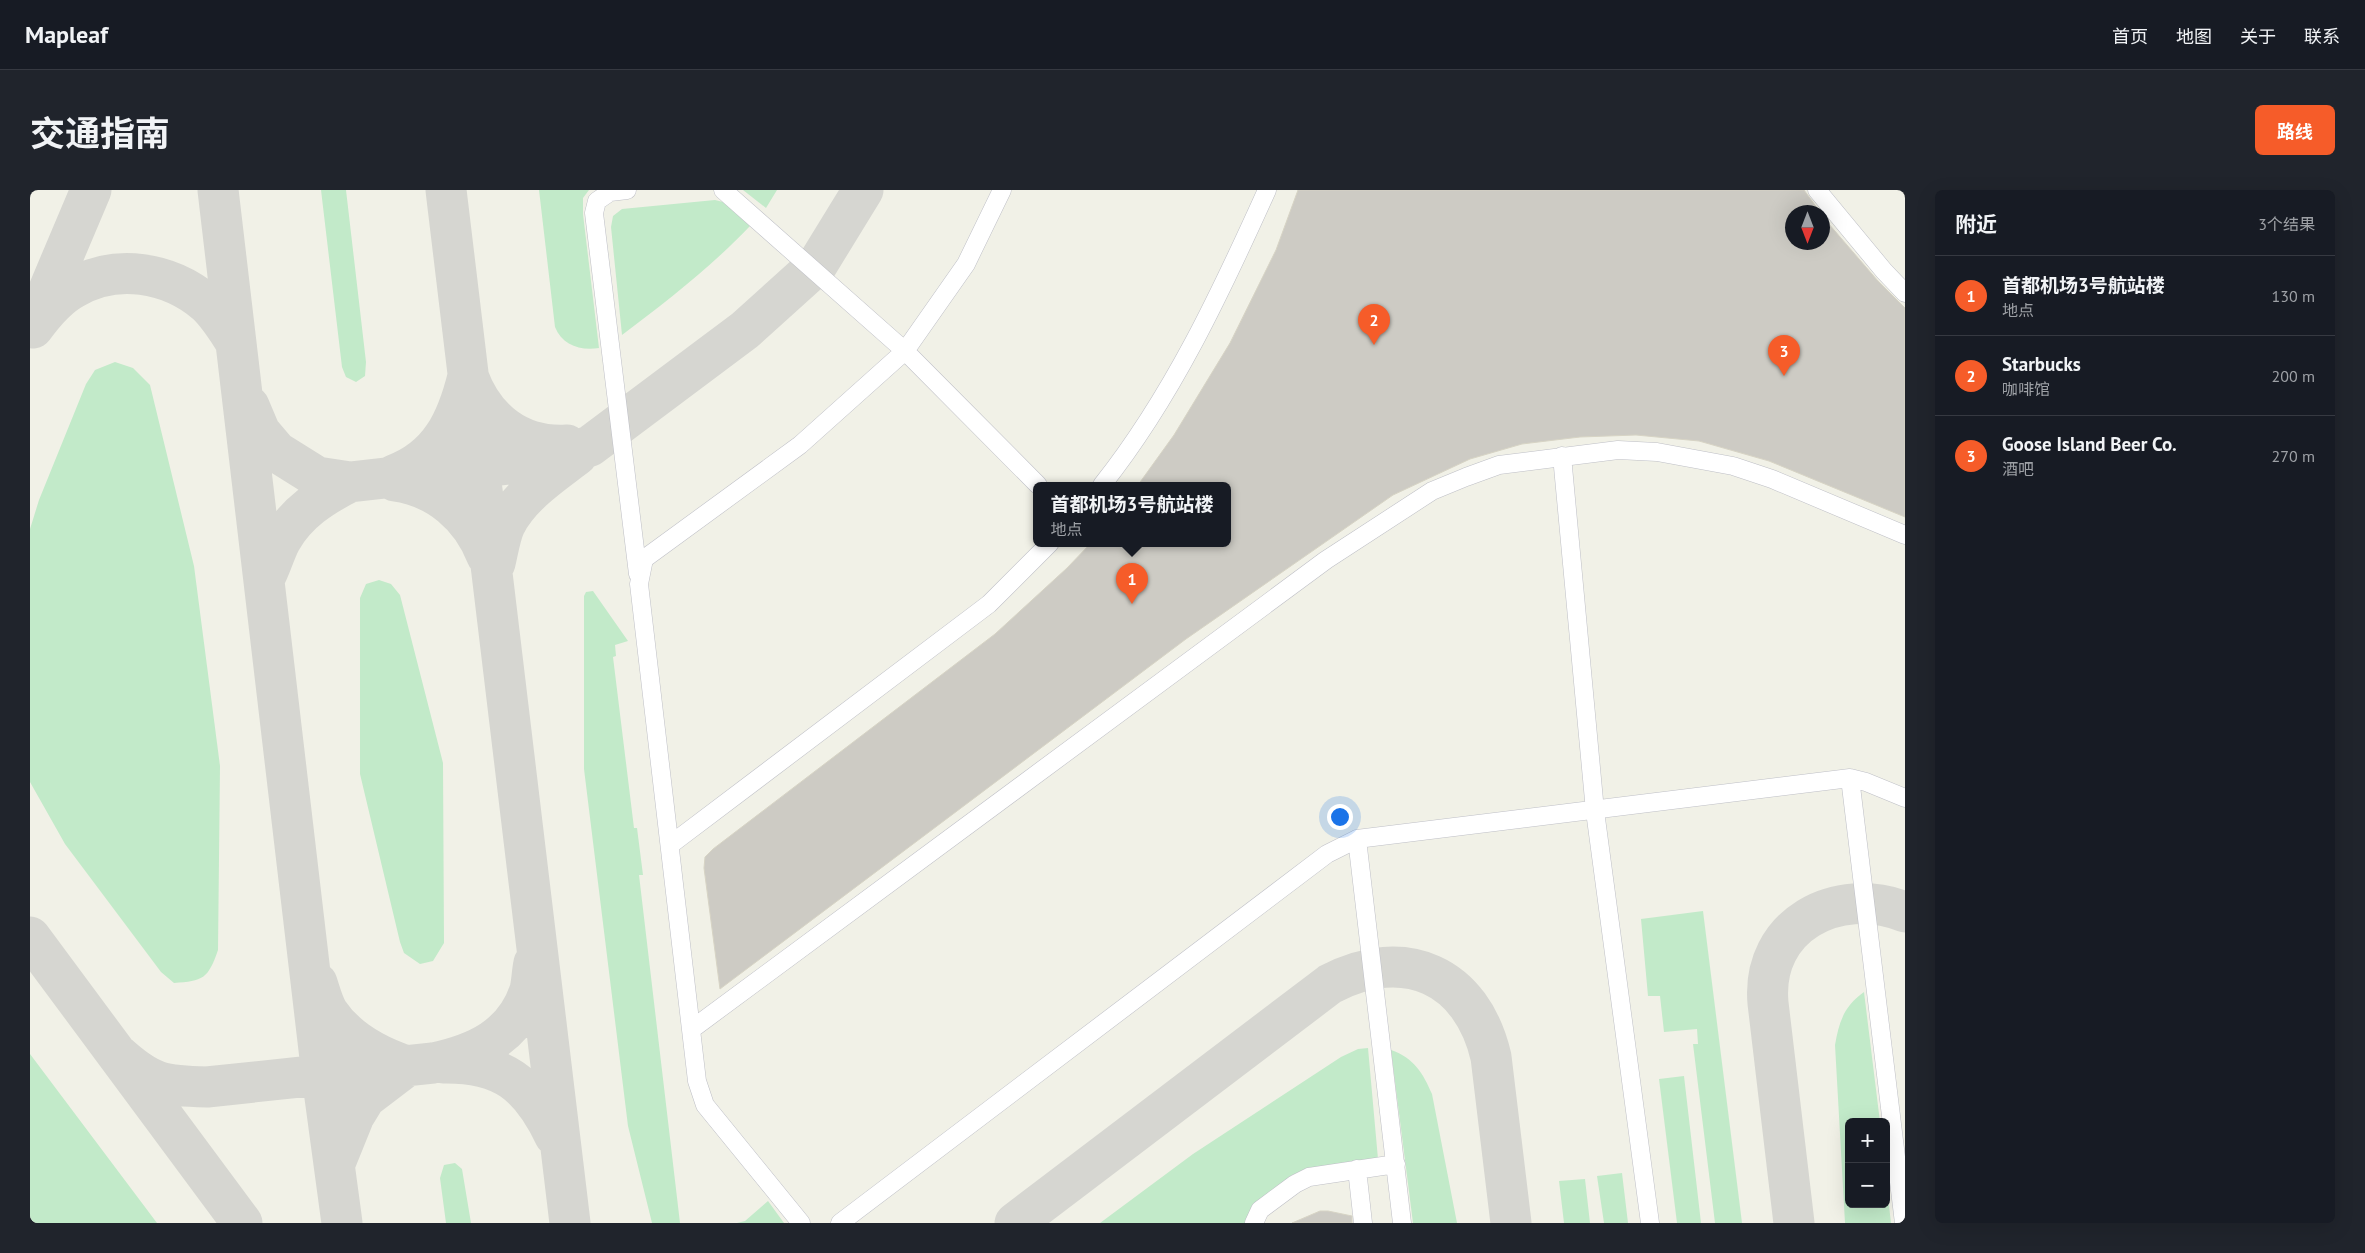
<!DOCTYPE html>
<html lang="zh">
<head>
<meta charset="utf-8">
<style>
  body { margin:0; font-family:"PT Sans","Noto Sans SC",sans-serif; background:#20242c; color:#f1f3f6 }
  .controls { position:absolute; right:15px; bottom:15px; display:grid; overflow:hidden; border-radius:8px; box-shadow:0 5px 20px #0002 }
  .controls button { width:45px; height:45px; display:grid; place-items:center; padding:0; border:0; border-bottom:1px solid #363941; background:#171b24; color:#f1f3f6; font:25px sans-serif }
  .compass { position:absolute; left:1755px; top:15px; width:45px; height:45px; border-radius:50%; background:#171b24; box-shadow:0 5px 20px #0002; rotate:180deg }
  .you { position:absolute; left:1309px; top:626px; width:18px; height:18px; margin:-12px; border:4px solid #fff; border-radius:50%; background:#1a73e8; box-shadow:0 0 0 8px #1a73e833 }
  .badge { display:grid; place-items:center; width:32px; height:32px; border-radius:50%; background:#f65c29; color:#fff; font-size:16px; font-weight:700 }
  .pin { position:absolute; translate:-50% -41px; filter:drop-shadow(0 1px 2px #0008) }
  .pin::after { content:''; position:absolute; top:26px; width:18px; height:15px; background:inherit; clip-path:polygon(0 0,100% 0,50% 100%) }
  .popup { position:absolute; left:1003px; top:292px; width:198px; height:65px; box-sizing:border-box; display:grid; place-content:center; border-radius:8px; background:#171b24; filter:drop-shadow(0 1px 4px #0005); font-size:16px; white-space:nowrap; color:#9ea1a6 }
  .popup b { font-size:19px; color:#f1f3f6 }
  .popup::after { content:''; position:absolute; left:50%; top:100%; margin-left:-10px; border:10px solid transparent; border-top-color:#171b24 }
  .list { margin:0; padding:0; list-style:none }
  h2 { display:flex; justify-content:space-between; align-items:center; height:65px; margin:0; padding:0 20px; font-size:21px }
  h2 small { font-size:16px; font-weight:400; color:#9ea1a6 }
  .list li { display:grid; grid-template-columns:32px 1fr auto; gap:15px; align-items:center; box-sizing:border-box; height:80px; padding:0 20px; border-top:1px solid #363941 }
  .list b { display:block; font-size:19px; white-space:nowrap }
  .list p { margin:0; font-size:16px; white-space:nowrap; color:#9ea1a6 }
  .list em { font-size:16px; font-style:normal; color:#9ea1a6 }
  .map { position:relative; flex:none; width:1875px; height:1033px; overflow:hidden; border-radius:8px }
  header { display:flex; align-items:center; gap:30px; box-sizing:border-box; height:70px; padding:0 25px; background:#171b24; border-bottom:1px solid #363941 }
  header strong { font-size:24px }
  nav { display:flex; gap:28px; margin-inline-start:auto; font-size:18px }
  .intro { display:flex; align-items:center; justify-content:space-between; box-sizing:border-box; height:120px; padding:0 30px }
  h1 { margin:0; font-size:35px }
  .button { padding:12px 22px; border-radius:8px; background:#f65c29; color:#fff; font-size:18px; font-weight:700 }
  main { display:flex; gap:30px; padding:0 30px }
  aside { flex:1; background:#171b24; border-radius:8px; box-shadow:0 5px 20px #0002 }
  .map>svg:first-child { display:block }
  .green { fill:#c2eac9 }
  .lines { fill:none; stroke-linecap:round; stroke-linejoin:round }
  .taxiway { stroke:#d6d6d1; stroke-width:41 }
  .building { fill:#cdcbc4; stroke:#d7d4c5 }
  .minor-casing { stroke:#bebfc6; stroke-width:19 }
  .minor { stroke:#fff; stroke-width:18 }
</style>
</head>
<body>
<header>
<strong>Mapleaf</strong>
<nav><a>首页</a><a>地图</a><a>关于</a><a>联系</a></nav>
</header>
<div class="intro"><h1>交通指南</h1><a class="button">路线</a></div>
<main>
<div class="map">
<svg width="1875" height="1033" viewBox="0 0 1875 1033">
  <rect width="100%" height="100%" fill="#f1f1e7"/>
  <path class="green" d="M291 0H316L336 172 335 186 326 192 316 187 312 177Z
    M509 0H559L553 8V24L569 158C550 161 532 155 525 137Z
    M713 0H747L736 18Z
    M685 10 693 12 720 36C681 77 637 111 592 145L581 37 583 26 592 19Z
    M85 172 103 178 120 195 164 376 190 576 188 760C178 789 173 791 144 793L131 782 35 654 0 592V339L9 310 56 194 65 180Z
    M349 390 361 394 370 405 413 573 414 753 403 771 390 774 374 763 370 752 330 584V408L336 394Z
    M563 401 598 451 585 455 586 466 583 467 604 638H607L613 685H609L650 1033H622L598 936 554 579V406L556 402Z
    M1673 721 1712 1033H1685L1663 854H1668L1667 839 1634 842 1630 806H1618L1611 729Z
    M1834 802 1850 932H1819V1014H1856V989L1861 1033H1815L1805 855C1809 832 1814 816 1834 802Z
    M1338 858 1348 969 1275 985 1216 1033H1070L1163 964 1311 867 1328 859Z
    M1361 860C1384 868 1393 883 1402 904L1427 1033H1383Z
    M0 864 127 1033H0Z
    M1654 886 1671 1033H1647L1629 889Z
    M425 973 432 979 441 1033H416L410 988 414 975Z
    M1592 983 1598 1033H1574L1567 986Z
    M1555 989 1560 1033H1534L1529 991Z
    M738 1011 754 1033H707L715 1031Z"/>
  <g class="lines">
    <path class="taxiway" d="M188 0 292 885 312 1033
      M416 0 540 1033
      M9 123 61 0
      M3 138C14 123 27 107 44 98 86 73 139 82 176 113 188 124 198 140 206 153
      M219 216 230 242 247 262 287 287 320 292 522 269 560 256 715 140 787 75 833 0
      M364 285C410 268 427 231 438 186 454 230 489 258 537 255
      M365 291C408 297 441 325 457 366
      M465 373C468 361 470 346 475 335 490 305 521 285 547 265
      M234 389C241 377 244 363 251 350 267 322 292 306 320 292
      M0 747 212 1033
      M287 793C290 802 293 814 298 822 316 849 347 866 377 876L335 908 324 926 305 973
      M87 864C120 894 133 896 177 897L403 873C446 864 485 847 500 800 502 792 502 782 504 773
      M413 873C473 872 500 894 525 946
      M985 1033 1300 794C1375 755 1442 785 1461 867L1481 1033
      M1764 1033 1738 813C1731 735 1807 695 1875 722"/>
  </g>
  <path class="building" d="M1268 0H1774L1790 22H1762V52H1792V26L1848 91 1875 118V327L1739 271 1669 251 1606 245 1550 247 1492 254 1440 269 1363 305 1156 449 690 799 674 678 675 667 683 659 965 444 1037 378 1061 353H1197V295H1108L1144 245 1200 153 1246 60Z
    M1290 1021H1298L1322 1026V1033H1262Z"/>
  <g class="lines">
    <g class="minor-casing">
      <path id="minor" d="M597 0 580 2 567 11 564 23 608 384
        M693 0 875 161 1008 295
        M1787 0 1854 81 1875 103
        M1532 266 1565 621 1620 1033
        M1072 295C1142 207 1191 102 1237 0
        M1820 588 1874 1033
        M1327 649 1372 1033
        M640 655 959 414 1020 353
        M662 839 1296 370 1402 301 1436 287 1469 275 1588 260 1627 262 1703 276 1742 289 1875 345
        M1327 979 1333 1033
        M771 1033 675 915 667 891 609 394 614 369 770 255 875 161 936 74 972 0
        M810 1033 1297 664 1327 649 1820 588 1836 592 1875 608
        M1224 1033 1230 1020 1265 994 1279 987 1366 974"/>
    </g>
    <use href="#minor" class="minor"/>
  </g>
</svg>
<div class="controls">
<button>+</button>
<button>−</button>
</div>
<svg class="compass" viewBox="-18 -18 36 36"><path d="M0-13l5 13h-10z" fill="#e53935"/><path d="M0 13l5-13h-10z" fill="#9ea1a6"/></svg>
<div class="you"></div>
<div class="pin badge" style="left:1102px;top:414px">1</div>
<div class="popup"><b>首都机场3号航站楼</b>地点</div>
<div class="pin badge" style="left:1344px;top:155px">2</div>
<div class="pin badge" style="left:1754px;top:186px">3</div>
</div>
<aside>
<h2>附近<small>3个结果</small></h2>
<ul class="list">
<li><span class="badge">1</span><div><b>首都机场3号航站楼</b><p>地点</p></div><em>130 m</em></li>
<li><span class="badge">2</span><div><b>Starbucks</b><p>咖啡馆</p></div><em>200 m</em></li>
<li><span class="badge">3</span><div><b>Goose Island Beer Co.</b><p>酒吧</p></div><em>270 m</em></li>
</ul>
</aside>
</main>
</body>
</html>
